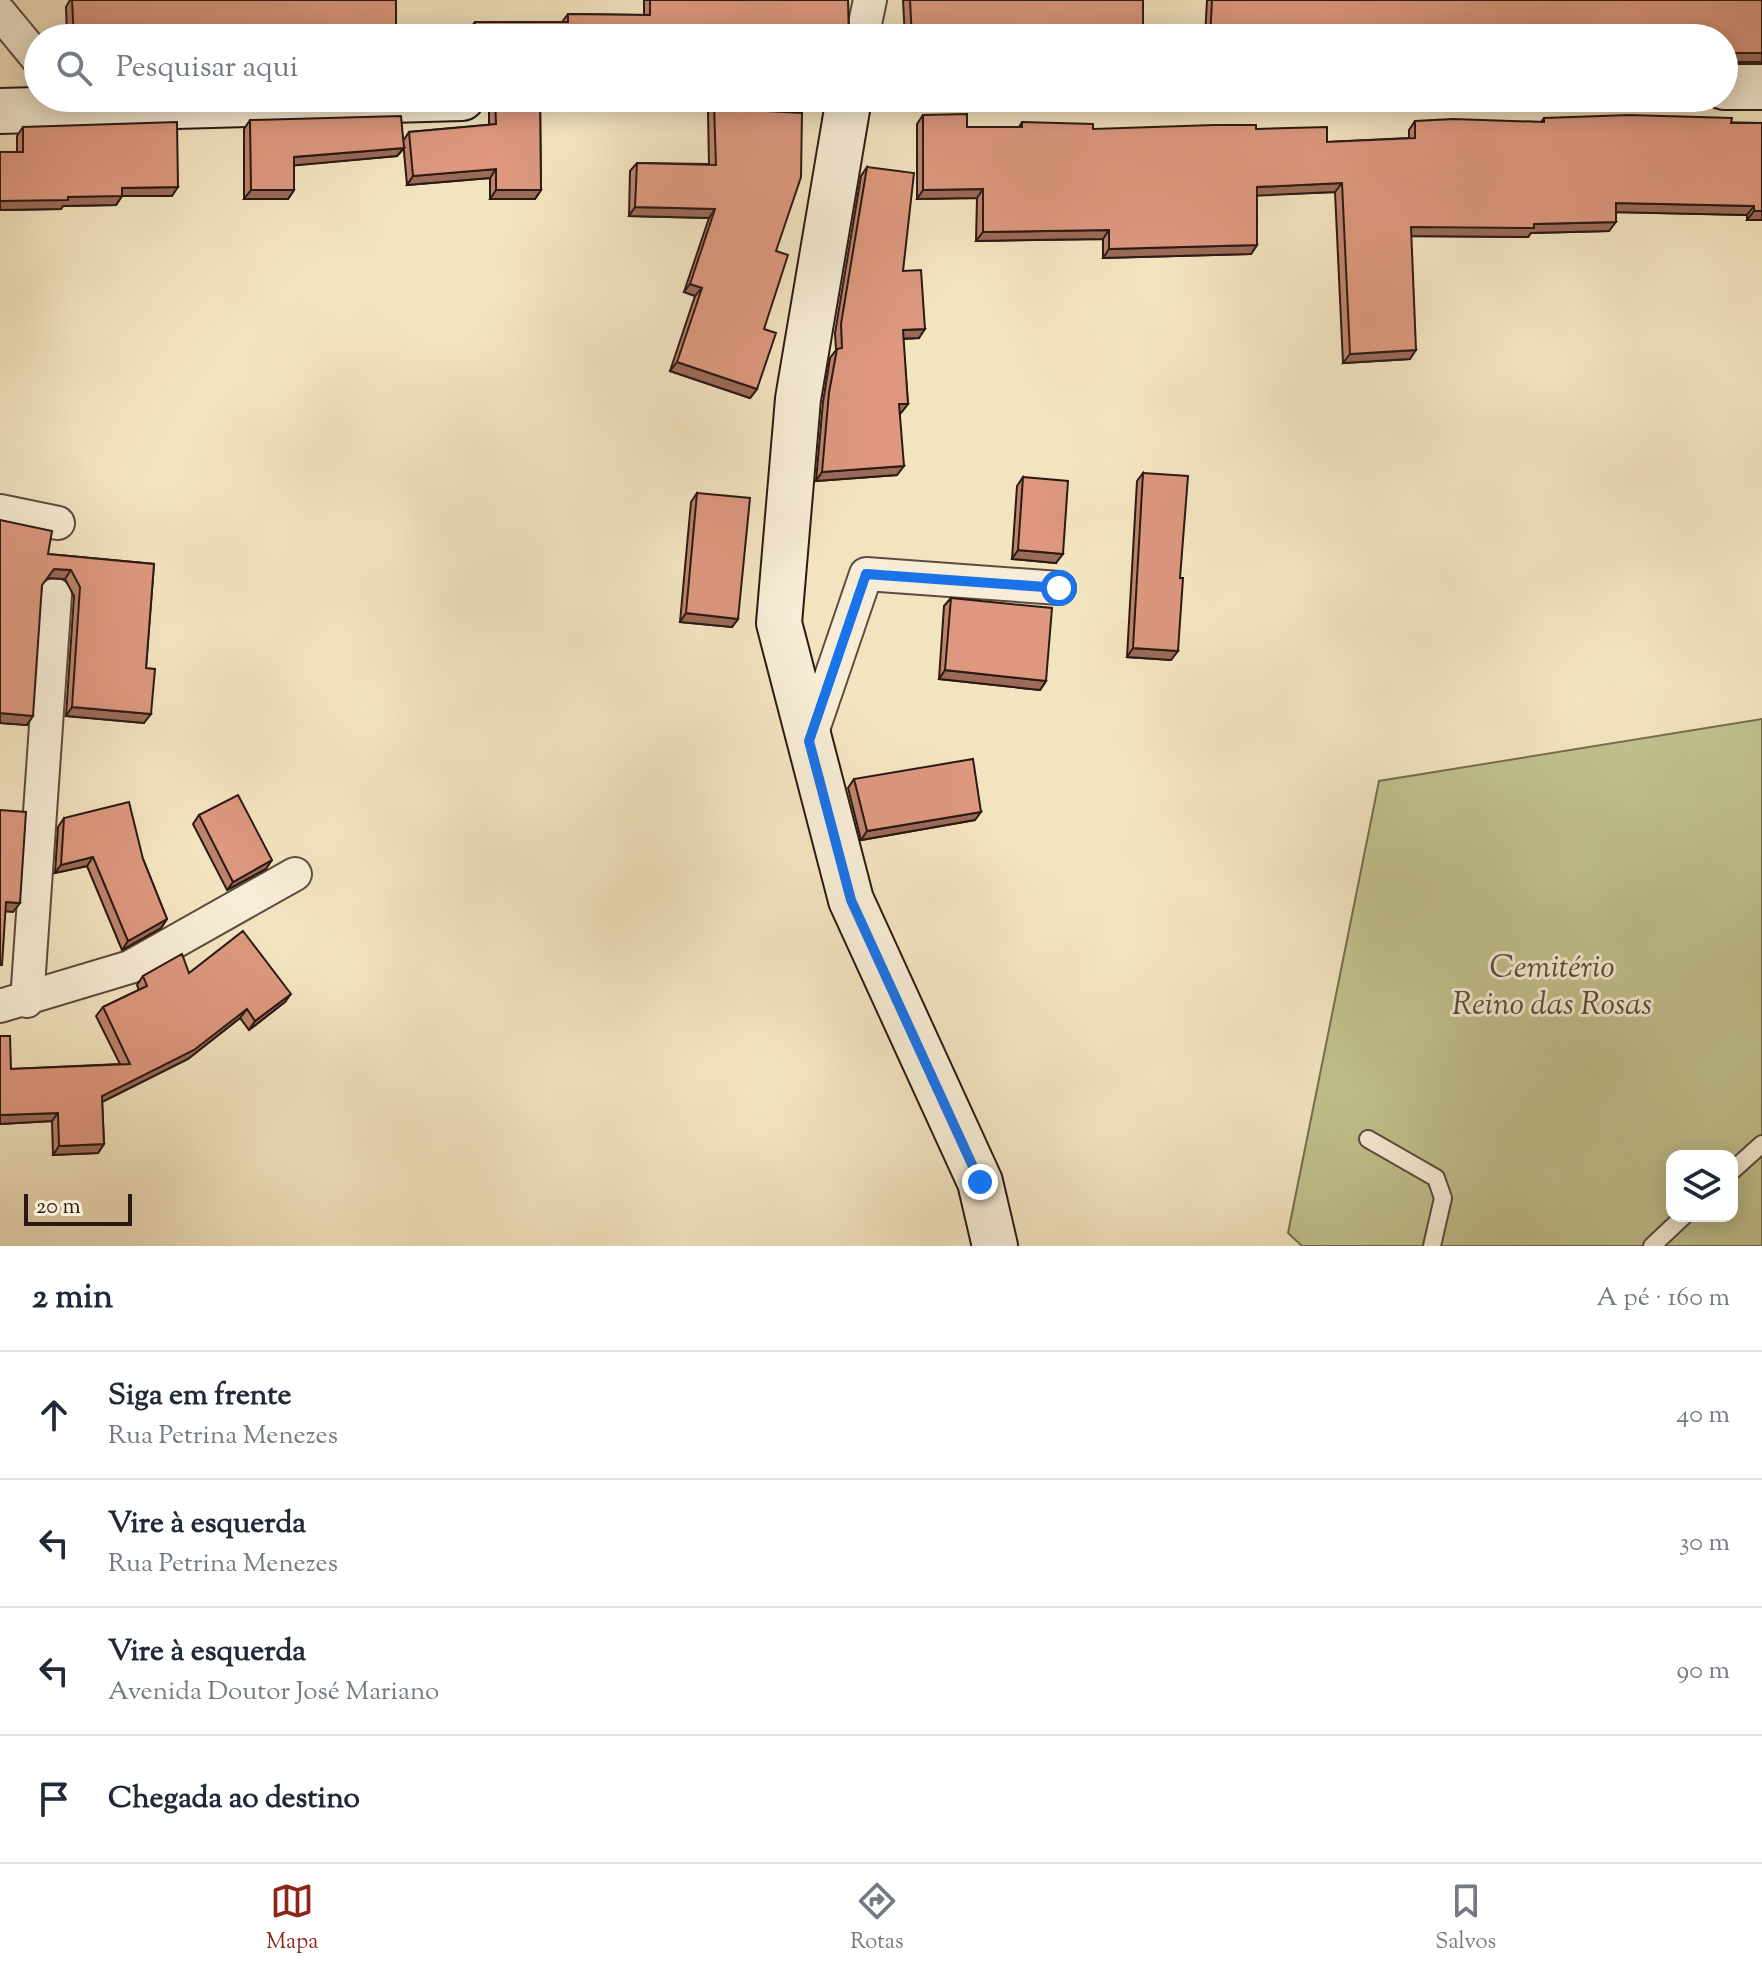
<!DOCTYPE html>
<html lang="pt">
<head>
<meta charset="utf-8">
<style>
  body { margin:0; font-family:"Sorts Mill Goudy",serif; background:#f6f6f7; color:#1f2937 }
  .controls { position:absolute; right:24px; bottom:24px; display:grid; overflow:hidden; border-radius:16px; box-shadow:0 4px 20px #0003 }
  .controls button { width:72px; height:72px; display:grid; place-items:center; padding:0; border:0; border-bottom:2px solid #e0e1e3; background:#fff; color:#1f2937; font:40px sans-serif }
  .scale { position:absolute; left:24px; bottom:20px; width:108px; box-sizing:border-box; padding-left:8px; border:4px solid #2b1a13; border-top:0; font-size:22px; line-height:28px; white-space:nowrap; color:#2b1a13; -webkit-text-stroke:6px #f7edd6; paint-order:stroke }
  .stop { position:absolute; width:24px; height:24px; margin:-18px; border:6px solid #1a73e8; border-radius:50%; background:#fff }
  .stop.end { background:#1a73e8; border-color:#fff; box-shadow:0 2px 8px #0008 }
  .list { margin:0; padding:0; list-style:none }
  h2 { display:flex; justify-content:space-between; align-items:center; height:104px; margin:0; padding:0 32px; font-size:34px }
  h2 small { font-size:26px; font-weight:400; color:#747a83 }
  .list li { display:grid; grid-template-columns:52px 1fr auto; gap:24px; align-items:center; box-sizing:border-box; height:128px; padding:0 32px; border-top:2px solid #e0e1e3 }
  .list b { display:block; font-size:30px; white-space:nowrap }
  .list p { margin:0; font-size:26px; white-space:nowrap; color:#747a83 }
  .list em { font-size:26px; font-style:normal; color:#747a83 }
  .icon { flex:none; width:44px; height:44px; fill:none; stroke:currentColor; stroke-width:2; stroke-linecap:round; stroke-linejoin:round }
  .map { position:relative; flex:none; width:1762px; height:1246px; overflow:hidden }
  .search { position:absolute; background:#fff; box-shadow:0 4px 20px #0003; left:24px; right:24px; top:24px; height:88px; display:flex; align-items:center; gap:20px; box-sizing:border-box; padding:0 28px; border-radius:44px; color:#747a83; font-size:30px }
  .sheet { height:616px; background:#fff }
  nav { display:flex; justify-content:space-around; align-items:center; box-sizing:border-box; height:112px; border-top:2px solid #e0e1e3; background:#fff; font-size:22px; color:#747a83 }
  nav a { display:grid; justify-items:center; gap:4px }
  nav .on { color:#8f2418 }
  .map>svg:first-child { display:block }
  .green { fill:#c1c28e; stroke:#766e50; stroke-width:2; fill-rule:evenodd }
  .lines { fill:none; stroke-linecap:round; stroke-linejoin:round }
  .lane-casing { stroke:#5d4c3e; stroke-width:20 }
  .street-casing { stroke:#5d4c3e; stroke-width:36 }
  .secondary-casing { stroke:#2b1a13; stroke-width:48 }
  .lane { stroke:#f7edd6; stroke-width:16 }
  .street { stroke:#f7edd6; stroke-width:32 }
  .secondary { stroke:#f7edd6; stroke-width:44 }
  .wall { fill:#be836d; stroke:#2b1a13; stroke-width:2 }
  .shaded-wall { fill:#9b6a59; stroke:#2b1a13; stroke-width:2 }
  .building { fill:#dd987f; stroke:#2b1a13; stroke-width:2 }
  .route { stroke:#1a73e8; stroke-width:10 }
  .labels { text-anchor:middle; stroke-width:6; stroke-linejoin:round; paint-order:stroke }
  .park-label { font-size:32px; font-style:italic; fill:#584c38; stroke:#f7edd6 }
</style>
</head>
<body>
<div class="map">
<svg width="1762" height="1246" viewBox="0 0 1762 1246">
  <rect width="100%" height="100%" fill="#f3e4c0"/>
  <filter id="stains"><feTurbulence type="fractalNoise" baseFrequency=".0025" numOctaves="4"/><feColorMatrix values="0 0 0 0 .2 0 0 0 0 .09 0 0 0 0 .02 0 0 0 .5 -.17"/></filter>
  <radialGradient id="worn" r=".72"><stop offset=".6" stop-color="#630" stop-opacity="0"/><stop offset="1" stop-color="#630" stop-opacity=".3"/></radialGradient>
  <path class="green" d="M1762 719V1246H1302L1288 1233 1379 781ZM1672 1156H1732V1216H1672Z"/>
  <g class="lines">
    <g class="lane-casing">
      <path id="lane" d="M1368 1139 1436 1178 1443 1198 1432 1246
        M1732 1171 1762 1144
        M1652 1246 1684 1216"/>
    </g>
    <g class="street-casing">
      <path id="street" d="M0 13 38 59
        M862 38 870 0
        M0 511 58 523
        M809 741 866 574 1059 588
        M27 1001 55 595
        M0 1006 130 967 295 874"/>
    </g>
    <g class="secondary-casing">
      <path id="secondary" d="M1724 87H1762
        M849 98 798 399 779 623 851 900 980 1182 995 1246
        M0 111 462 98"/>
    </g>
    <use href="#lane" class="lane"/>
    <use href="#street" class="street"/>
    <use href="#secondary" class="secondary"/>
  </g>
  <path class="wall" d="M70 0H396V38H67L66 7Z
    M644 0H848L849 38H468V31L475 22H562L568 14 644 15Z
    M903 0H1143V38H905Z
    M1207 0H1762V62H1724V38H1398V37L1348 36V38H1205Z
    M492 98H540L541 190 535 199H490V178L407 185 403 141 409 132 489 125V103Z
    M714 104 746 110 776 251 764 329 757 389 750 398 670 371 695 296 684 292 709 218 629 216 630 171 637 163 709 164 708 113Z
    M923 115 967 127H1019L1022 122 1093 129H1256L1327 142 1409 138V130L1415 121 1541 122 1544 118 1762 123V220H1747V215L1616 212 1609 231 1531 233 1528 237 1411 236 1410 359 1343 363 1335 192 1257 195V245L1251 254 1103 258V239L976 241 977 198 917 199V124Z
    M250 120 404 148 397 156 294 165V190L288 199H244V129Z
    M23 127 172 196H122L116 205 63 206 61 209 0 210V152H17V136Z
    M867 167 903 271 919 338 903 339 908 404 900 413 897 475 816 481 823 402 830 358 836 350 835 333 861 176Z
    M1143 473 1171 660 1127 657 1137 481Z
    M1023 477 1056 563 1012 559 1017 486Z
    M697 493 738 619 732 627 680 622 691 502Z
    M48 554 154 564 146 668 144 723 66 716 74 596 65 579 47 578 42 585 27 725 0 723Z
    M951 598 1046 681 1040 690 939 679 944 606Z
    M854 779 975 820 861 840 848 788Z
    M199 815 266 869 227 890 193 824Z
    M64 818 143 859 167 919 161 928 122 950 87 866 55 873 58 827Z
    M189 973 285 1002 249 1030 240 1018 188 1059 102 1102 104 1144 98 1153 53 1155 52 1121 0 1124V1036L11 1069 120 1064 96 1016 103 1007 139 990 137 985 143 976Z"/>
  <path class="shaded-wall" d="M1348 27 1404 28 1398 37 1342 36Z
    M1724 53H1762V62H1724Z
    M404 148 397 156 288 166 294 157Z
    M496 169 490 178 407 185 413 176Z
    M1342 183 1335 192 1251 196 1257 187Z
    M178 187 172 196H122L116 205 63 206 61 209 0 210V201L68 197 122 188Z
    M983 189 977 198 917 199 923 190Z
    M251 190H294L288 199H244Z
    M496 190H541L535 199H490Z
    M1616 203 1754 206 1747 215 1609 212Z
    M635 207 715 209 709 218 629 216Z
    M1754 211H1762V220H1747Z
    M1616 222 1609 231 1531 233 1528 237 1404 236 1411 227Z
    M1109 230 1103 239 976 241 983 232Z
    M1257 245 1251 254 1103 258 1109 249Z
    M690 284 702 288 695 296 684 292Z
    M925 329 919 338 896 339 903 330Z
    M1416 350 1410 359 1343 363 1350 354Z
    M677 362 757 389 750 398 670 371Z
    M899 404H908L901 413H893Z
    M904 466 897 475 816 481 822 472Z
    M1018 550 1063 554 1056 563 1012 559Z
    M54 569 71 570 65 579 47 578Z
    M686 613 738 619 732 627 680 622Z
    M1133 648 1178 651 1171 660 1127 657Z
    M945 670 1046 681 1040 690 939 679Z
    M72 707 151 714 144 723 66 716Z
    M0 713 33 716 27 725 0 723Z
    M981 812 975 820 861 840 867 831Z
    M93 857 87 866 55 873 61 865Z
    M272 860 266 869 227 890 233 882Z
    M6 902 20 903 13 912 0 911Z
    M167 919 161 928 122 950 128 941Z
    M291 994 285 1002 249 1030 255 1021Z
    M247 1009 240 1018 188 1059 96 1105 102 1096Z
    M58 1113 52 1121 0 1124V1115Z
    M104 1144 98 1153 53 1155 59 1146Z"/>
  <path class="building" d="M72 0H396V38H74Z
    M650 0H848L849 38H475V22H568V14L650 15Z
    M910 0H1143V38H912Z
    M1212 0H1762V53H1724V38H1434L1404 36V28L1348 27V38H1210Z
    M495 98H540L541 190H496V169L413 176 409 132 496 124Z
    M746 103V110L802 113 801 177 776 251 788 255 764 329 776 333 757 389 677 362 702 288 690 284 715 209 635 207 637 163 716 165 714 104Z
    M967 114V127H1022V122L1093 124V129L1214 125H1256V129L1327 127V142L1415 138V121L1453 119 1544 122V118L1629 115 1732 118 1731 123H1762V211H1754V206L1616 203V222L1534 224V228L1411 227 1416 350 1350 354 1342 183 1257 187V245L1109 249V230L983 232V189L923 190V115Z
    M401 116 404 148 294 157V190H251L250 120Z
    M177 122 178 187 122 188V196L68 197V200L0 201V152H23V127Z
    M867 167 914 173 903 271 921 270 925 329 903 330 908 404H899L904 466 822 472 829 393 837 349 842 348 841 324Z
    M1143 473 1188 476 1180 578H1183L1178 651 1133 648Z
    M1023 477 1068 481 1063 554 1018 550Z
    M697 493 750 498 738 619 686 613Z
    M0 520 52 531 48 554 154 564 146 668 155 669 151 714 72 707 80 587 71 570 54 569 42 585 33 716 0 713Z
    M951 598 1052 608 1046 681 945 670Z
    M973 759 981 812 867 831 854 779Z
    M238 795 272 860 233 882 199 815Z
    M129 802 143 859 167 919 128 941 93 857 61 865 64 818Z
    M0 810 26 812 20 903 6 902 2 965H0Z
    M243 931 291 994 255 1021 247 1009 194 1050 102 1096 104 1144 59 1146 58 1113 0 1115V1036H10L11 1069 130 1064 103 1007 147 986 143 976 182 954 189 973Z"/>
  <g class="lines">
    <path class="route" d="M980 1182 851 900 809 741 866 574 1059 588"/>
  </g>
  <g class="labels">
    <g class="park-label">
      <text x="1552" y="977">Cemitério<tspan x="1552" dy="37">Reino das Rosas</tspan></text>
    </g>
  </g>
  <rect width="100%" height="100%" filter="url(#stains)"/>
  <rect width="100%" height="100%" fill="url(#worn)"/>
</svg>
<div class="controls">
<button><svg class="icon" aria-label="layers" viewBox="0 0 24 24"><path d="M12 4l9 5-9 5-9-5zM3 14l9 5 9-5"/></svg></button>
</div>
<div class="scale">20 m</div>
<div class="stop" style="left:1059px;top:588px"></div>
<div class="stop end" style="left:980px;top:1182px"></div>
<div class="search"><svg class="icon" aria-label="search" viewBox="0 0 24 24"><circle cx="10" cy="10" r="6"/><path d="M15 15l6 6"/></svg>Pesquisar aqui</div>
</div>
<section class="sheet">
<h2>2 min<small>A pé · 160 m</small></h2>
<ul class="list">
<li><svg class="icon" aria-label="ahead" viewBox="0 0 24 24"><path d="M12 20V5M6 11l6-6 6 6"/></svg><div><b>Siga em frente</b><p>Rua Petrina Menezes</p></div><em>40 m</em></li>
<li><svg class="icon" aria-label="left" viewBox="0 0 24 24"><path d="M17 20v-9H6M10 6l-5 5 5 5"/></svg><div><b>Vire à esquerda</b><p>Rua Petrina Menezes</p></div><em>30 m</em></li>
<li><svg class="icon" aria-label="left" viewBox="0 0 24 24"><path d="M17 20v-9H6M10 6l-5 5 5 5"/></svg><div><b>Vire à esquerda</b><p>Avenida Doutor José Mariano</p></div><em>90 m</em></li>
<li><svg class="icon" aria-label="arrive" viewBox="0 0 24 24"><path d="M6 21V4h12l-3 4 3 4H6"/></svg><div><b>Chegada ao destino</b></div></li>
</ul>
</section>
<nav>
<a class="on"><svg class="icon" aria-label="map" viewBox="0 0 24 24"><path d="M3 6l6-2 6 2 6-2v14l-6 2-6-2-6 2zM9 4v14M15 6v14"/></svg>Mapa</a>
<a><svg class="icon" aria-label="directions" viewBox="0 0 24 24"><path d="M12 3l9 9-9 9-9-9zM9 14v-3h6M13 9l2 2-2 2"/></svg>Rotas</a>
<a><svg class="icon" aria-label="saved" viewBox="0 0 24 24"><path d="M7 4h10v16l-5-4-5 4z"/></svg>Salvos</a>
</nav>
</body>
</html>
